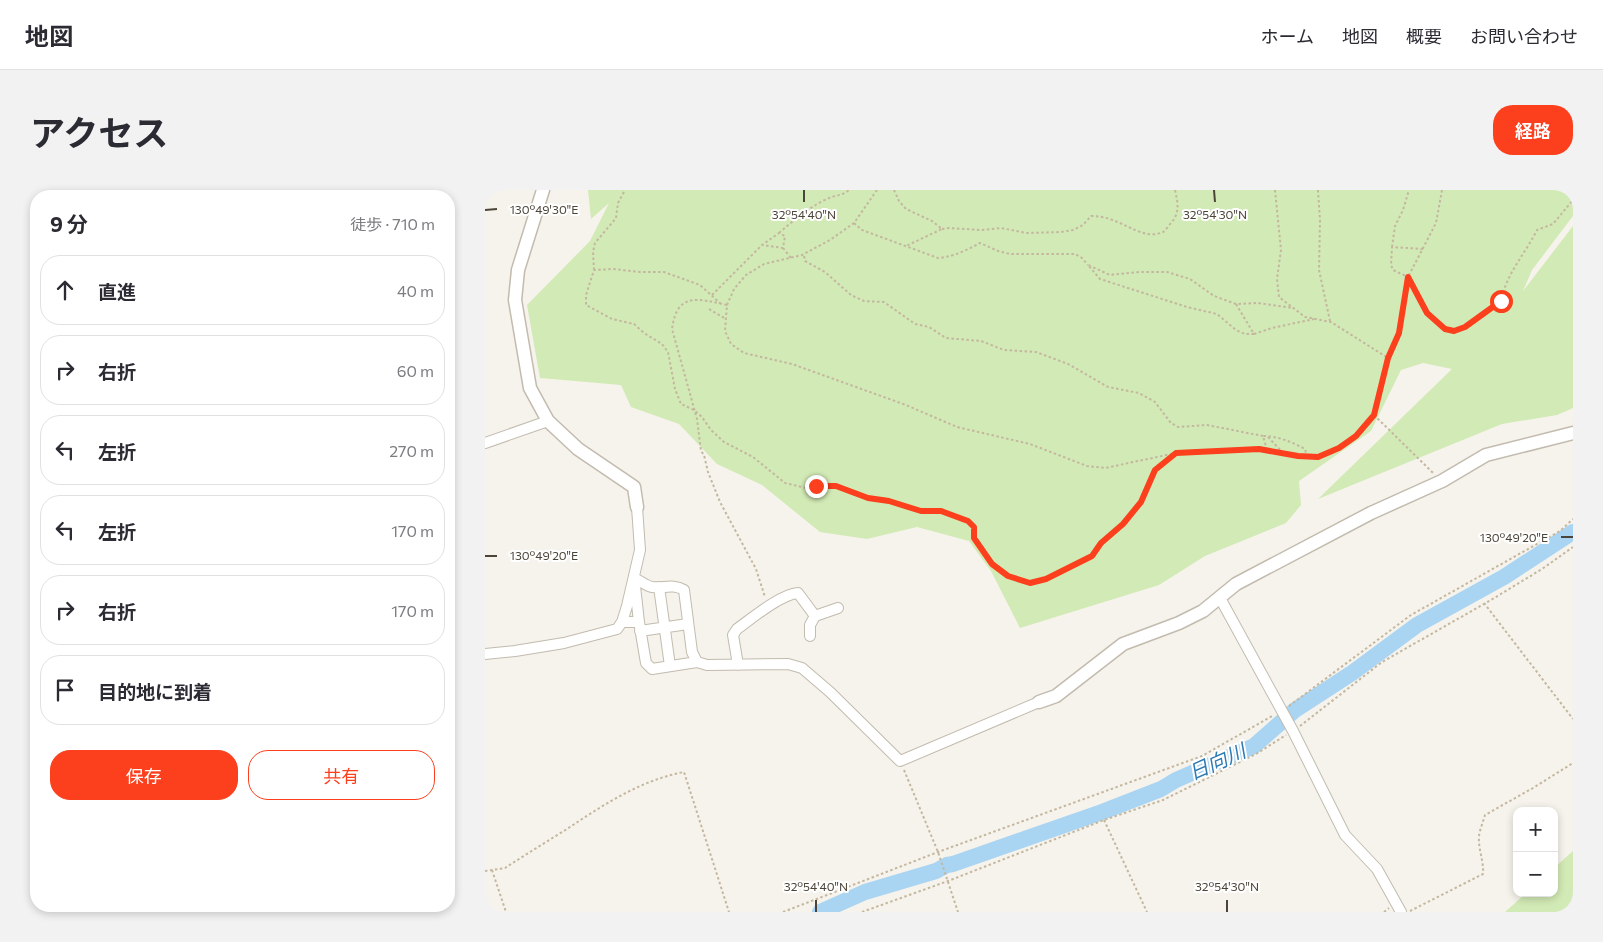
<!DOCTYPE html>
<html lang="ja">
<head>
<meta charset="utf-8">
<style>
  body { margin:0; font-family:Commissioner,"Noto Sans JP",sans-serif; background:#f2f2f3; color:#2b2b33 }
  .controls { position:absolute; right:15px; bottom:15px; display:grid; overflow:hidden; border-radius:10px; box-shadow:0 2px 8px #0003 }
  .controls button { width:45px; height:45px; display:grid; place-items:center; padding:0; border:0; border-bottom:1px solid #e1e1e2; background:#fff; color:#2b2b33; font:25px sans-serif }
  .stop { position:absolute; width:15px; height:15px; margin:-11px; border:4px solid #fc3f1d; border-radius:50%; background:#fff }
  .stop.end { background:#fc3f1d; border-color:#fff; box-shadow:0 1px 5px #0008 }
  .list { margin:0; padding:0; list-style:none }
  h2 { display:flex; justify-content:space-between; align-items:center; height:65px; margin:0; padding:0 20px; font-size:21px }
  h2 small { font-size:16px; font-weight:400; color:#7c7c81 }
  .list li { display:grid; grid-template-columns:32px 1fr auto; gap:15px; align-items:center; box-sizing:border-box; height:70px; margin:0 10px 10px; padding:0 10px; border:1px solid #e1e1e2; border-radius:20px }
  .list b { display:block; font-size:19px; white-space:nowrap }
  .list em { font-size:16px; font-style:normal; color:#7c7c81 }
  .actions { display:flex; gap:10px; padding:15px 20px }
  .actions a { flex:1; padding:11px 0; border:1px solid #fc3f1d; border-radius:20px; text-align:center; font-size:18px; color:#fc3f1d }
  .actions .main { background:#fc3f1d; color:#fff }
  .icon { flex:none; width:28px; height:28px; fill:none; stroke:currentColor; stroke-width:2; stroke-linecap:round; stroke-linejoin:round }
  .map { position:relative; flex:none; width:1088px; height:722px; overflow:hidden; border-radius:20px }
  header { display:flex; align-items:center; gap:30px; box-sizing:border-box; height:70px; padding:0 25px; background:#fff; border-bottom:1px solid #e1e1e2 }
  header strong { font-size:24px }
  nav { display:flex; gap:28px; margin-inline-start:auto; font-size:18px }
  .intro { display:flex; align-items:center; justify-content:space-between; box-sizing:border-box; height:120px; padding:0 30px }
  h1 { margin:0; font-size:35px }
  .button { padding:12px 22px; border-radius:20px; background:#fc3f1d; color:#fff; font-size:18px; font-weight:700 }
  main { display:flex; gap:30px; padding:0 30px }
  aside { flex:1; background:#fff; border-radius:20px; box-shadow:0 2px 8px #0003 }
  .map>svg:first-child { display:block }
  .green { fill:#d2eab5 }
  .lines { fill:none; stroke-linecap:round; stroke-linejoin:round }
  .river { stroke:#a9d4f2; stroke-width:16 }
  .minor-casing { stroke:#c2bbae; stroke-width:12 }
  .tertiary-casing { stroke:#c2bbae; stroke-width:15 }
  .path { stroke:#c4b79f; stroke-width:2; stroke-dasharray:2.5 2.5; stroke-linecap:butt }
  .minor { stroke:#fff; stroke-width:10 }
  .tertiary { stroke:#fff; stroke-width:12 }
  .route { stroke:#fc3f1d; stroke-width:6 }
  .ticks { fill:none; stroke:#4b4439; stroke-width:2 }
  .labels { text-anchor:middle; stroke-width:4; stroke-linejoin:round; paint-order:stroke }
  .water-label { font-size:20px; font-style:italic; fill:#2e7ab2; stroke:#fff }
  .ticks-label { font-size:12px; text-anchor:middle; fill:#4b4439; stroke:#fff; stroke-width:4; stroke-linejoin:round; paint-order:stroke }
</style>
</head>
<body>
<header>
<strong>地図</strong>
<nav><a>ホーム</a><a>地図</a><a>概要</a><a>お問い合わせ</a></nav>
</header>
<div class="intro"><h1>アクセス</h1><a class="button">経路</a></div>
<main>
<aside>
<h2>9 分<small>徒歩 · 710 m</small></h2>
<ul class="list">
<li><svg class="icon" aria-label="ahead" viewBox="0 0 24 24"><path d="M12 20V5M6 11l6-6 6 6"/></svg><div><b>直進</b></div><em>40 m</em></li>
<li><svg class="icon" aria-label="right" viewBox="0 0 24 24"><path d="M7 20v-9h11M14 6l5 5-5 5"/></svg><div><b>右折</b></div><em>60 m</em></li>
<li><svg class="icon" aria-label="left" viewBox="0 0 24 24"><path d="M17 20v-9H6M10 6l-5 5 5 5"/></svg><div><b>左折</b></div><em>270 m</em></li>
<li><svg class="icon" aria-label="left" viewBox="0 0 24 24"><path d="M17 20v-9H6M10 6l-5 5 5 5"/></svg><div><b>左折</b></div><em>170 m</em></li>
<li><svg class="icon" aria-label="right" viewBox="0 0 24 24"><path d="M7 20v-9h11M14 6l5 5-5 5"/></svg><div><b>右折</b></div><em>170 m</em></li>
<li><svg class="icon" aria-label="arrive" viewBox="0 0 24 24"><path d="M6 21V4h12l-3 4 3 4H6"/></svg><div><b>目的地に到着</b></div></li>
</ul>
<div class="actions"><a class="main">保存</a><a>共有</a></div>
</aside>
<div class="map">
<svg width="1088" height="722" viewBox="0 0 1088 722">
  <rect width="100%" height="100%" fill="#f6f3ec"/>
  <path class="green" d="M103 0H1088V26L1047 80 1038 101 1088 36V218L1072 225 1017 234 833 309 967 179 938 173 916 180 886 241 814 291 816 315 801 333 720 366 674 395 535 438 506 381 484 351 432 337 382 349 335 342 277 295 232 274 194 234 146 217 136 195 55 188 42 115 105 51 124 13 106 29Z
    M1088 661V722H1020L1041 703H1069V678Z"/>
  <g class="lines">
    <path class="river" d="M335 722 380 702 451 681 462 675 468 674 617 622 676 599 691 590 769 556 810 520 867 483 932 435 1019 387 1088 342"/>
    <g class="minor-casing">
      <path id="minor" d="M0 253 63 231
        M149 388C154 390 161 396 167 397 178 399 187 393 199 400L207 462 212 472
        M150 396 154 432
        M174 397 185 476
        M735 408 808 541 860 645 892 679 916 722
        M330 426 353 418
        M137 432H154L161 473 167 479 212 472 222 475 303 474 317 478 345 502 415 571 554 512
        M155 441 203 434
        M0 464 30 461 79 453 132 439 137 432 142 416 155 360 152 317
        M253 475 248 445 252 439C266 429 296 404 313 403L330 426 325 435V446"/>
    </g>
    <g class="tertiary-casing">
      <path id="tertiary" d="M58 0 33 80 30 110 45 198 63 231 93 259 149 297 152 317
        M554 512 571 506 638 454 694 433 718 421 751 394 886 323 957 291 1001 265 1088 243"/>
    </g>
    <path class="path" d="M392 0 369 33 345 50 317 65 279 74 261 85 249 99 242 115 240 141 246 154 259 163 307 174 421 215 472 237 545 254 602 276 620 278 691 263 775 259 813 267H833L854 258 871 246 889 225 903 168 914 143 923 87 951 33 957 0
      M409 0 414 11 421 19 447 31 457 39 421 56
      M790 0 796 60 792 89 794 107 820 127 846 132 903 168
      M833 0 835 30 834 80 845 131
      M369 33 377 40 453 68C468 67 482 60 495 53L513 61 525 64H590L597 68 603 75
      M457 39 464 38 496 40 516 38 541 43 576 42 588 40 598 35 606 26C629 26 642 39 662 44 667 45 674 44 678 42 681 40 683 36 686 33 695 23 693 13 690 0
      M294 43C309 30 324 17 342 9 350 5 357 6 364 0
      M907 57 910 36 918 20 924 0
      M298 58 306 68
      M938 59 907 57 906 75 908 80 923 87 942 123 960 139 969 141 980 137 1016 111C1021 84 1040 64 1052 40L1068 34 1088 10
      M319 66 320 71 340 82 366 105 379 111 399 112 430 134 444 137 461 148 496 151 519 160 551 162 583 174 623 197 654 203 670 212 686 233 693 237 722 235 778 246
      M109 80 108 62 110 53 131 28 133 13 140 0
      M227 105 277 55 294 43 300 46 298 58 277 55
      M236 114 215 95 179 82H155L128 79 109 80 101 105V115L127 129 149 134 159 143 177 154 183 162 190 199 196 214 209 220 217 227 226 240 239 252 268 267 300 293 321 298 351 296 383 308 404 311 436 321H456L483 331 489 337V348L491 352 507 374 523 386 545 393 561 389 607 365 616 353 638 334 655 312 670 280 690 263
      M751 114 769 144H760L751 140 732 124 702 117 615 89 603 75 625 85 655 82H682L705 89 729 106 751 114 773 113 808 118
      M242 115C214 109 192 101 187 139L212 229 216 261 219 265 223 282 235 312 271 379 280 407
      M224 119 241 129
      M769 144 787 138 829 129
      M889 225 948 283
      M783 247 799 264
      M782 260 778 246C793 246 807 252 820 259L822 267
      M999 413 1088 529
      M804 516 926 425 1075 341 1088 329
      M815 536 897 472 1006 410 1057 379 1088 357
      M419 580 453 662 473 722
      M619 630 662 722
      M7 680 21 722
      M0 681 20 678C40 665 61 652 82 639 118 615 156 590 199 582L244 722
      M925 721 998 684C999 671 993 659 994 646 995 639 998 632 1000 625L1048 598 1088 573
      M298 722 453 662 717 566 789 525
      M377 722 463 691 619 630 678 610 771 564 801 545
      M899 722 904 718"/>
    <use href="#minor" class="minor"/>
    <use href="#tertiary" class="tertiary"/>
  </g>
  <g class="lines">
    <path class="route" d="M331 296H351L383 308 404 311 436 321H456L483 331 489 337V348L507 374 523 386 545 393 561 389 607 366 616 353 638 334 656 312 670 280 691 263 774 259 813 266 833 267 854 258 871 246 889 225 903 168 914 143 923 87 942 123 960 139 969 141 980 137 1016 111"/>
  </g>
  <path class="ticks" d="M319 0V12M729 0 730 12M0 20 12 19M1076 347H1088M0 366H12M331 710V722M742 710V722"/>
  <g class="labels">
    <g class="water-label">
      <text transform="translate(732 572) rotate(-24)" y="7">日向川</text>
    </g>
  </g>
  <g class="ticks-label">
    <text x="59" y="24">130°49'30"E</text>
    <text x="319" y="29">32°54'40"N</text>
    <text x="730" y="29">32°54'30"N</text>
    <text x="1029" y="352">130°49'20"E</text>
    <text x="59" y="370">130°49'20"E</text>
    <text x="331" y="701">32°54'40"N</text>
    <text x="742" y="701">32°54'30"N</text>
  </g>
</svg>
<div class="controls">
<button>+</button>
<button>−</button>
</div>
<div class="stop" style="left:1016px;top:111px"></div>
<div class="stop end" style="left:331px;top:296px"></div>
</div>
</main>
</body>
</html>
